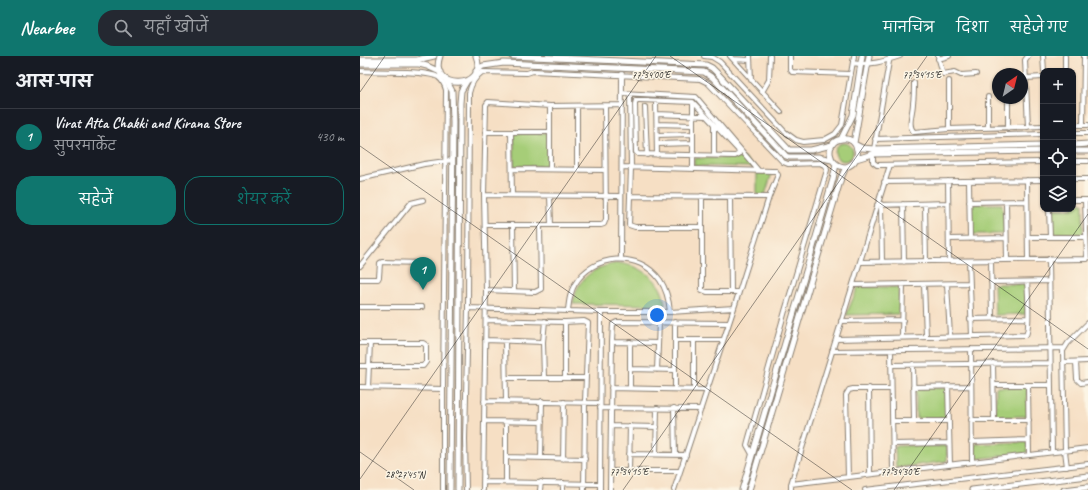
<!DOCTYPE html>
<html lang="hi">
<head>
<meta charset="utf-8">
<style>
  body { margin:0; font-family:Caveat,"Playpen Sans Deva",sans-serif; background:#242831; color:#f1f3f6 }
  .controls { position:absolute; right:12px; top:12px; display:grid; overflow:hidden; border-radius:8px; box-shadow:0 1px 3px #0004 }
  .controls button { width:36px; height:36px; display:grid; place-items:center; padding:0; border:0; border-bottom:1px solid #363941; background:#171b24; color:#f1f3f6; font:20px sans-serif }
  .compass { position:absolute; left:632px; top:12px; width:36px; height:36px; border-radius:50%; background:#171b24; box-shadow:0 1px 3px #0004; rotate:35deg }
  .you { position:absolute; left:297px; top:259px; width:14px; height:14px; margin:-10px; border:3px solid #fff; border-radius:50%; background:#1a73e8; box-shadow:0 0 0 6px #1a73e833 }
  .badge { display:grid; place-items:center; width:26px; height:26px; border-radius:50%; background:#0f766e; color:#fff; font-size:13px; font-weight:700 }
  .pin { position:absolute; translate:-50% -33px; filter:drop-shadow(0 1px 2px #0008) }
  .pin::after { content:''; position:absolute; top:21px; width:14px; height:12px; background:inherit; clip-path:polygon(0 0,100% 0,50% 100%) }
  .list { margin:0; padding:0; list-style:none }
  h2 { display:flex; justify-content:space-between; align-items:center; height:52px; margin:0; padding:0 16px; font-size:17px }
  h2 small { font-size:13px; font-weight:400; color:#9ea1a6 }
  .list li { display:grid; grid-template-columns:26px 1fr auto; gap:12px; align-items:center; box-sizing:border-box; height:56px; padding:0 16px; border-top:1px solid #363941 }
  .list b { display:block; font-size:15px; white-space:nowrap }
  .list p { margin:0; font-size:13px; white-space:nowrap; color:#9ea1a6 }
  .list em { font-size:13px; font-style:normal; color:#9ea1a6 }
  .actions { display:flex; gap:8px; padding:12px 16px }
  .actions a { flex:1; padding:9px 0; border:1px solid #0f766e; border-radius:16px; text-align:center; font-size:14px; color:#0f766e }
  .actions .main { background:#0f766e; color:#fff }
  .icon { flex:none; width:22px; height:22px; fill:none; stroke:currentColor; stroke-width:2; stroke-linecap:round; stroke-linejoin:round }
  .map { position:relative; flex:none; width:728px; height:434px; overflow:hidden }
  header { display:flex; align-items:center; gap:24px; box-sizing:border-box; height:56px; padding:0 20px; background:#0f766e; color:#fff }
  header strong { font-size:19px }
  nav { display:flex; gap:22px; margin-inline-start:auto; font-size:14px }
  .search { width:280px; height:36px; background:#242831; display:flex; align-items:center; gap:10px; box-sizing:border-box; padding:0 14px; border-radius:16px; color:#9ea1a6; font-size:15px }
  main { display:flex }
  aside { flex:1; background:#171b24 }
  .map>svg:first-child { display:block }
  .green { fill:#a6cd78; stroke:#61744a }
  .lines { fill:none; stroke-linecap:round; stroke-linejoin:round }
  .minor-casing { stroke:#897e70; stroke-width:6 }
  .tertiary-casing { stroke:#897e70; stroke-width:7 }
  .minor { stroke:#fff; stroke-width:4 }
  .tertiary { stroke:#fff; stroke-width:5 }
  .ticks { fill:none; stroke:#1c1c1c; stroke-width:1; stroke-opacity:0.45 }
  .ticks-label { font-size:10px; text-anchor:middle; fill:#1c1c1c; stroke:#fcf5e5; stroke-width:3; stroke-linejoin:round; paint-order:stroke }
</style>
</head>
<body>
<header>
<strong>Nearbee</strong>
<div class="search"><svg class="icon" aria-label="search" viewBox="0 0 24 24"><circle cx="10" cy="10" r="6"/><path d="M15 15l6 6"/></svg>यहाँ खोजें</div>
<nav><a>मानचित्र</a><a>दिशा</a><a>सहेजे गए</a></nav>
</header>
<main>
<aside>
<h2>आस-पास<small></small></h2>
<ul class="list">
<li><span class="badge">1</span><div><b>Virat Atta Chakki and Kirana Store</b><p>सुपरमार्केट</p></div><em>430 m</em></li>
</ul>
<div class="actions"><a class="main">सहेजें</a><a>शेयर करें</a></div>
</aside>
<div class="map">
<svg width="728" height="434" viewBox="0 0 728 434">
  <rect width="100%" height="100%" fill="#fcf5e5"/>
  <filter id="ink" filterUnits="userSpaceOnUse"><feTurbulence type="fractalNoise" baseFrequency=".025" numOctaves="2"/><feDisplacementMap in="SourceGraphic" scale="8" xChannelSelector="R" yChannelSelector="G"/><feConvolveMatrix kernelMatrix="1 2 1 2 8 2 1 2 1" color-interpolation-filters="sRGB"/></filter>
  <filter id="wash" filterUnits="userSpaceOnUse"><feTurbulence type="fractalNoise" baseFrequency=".012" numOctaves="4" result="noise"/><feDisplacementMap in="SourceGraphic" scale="16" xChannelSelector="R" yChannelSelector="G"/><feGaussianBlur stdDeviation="0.9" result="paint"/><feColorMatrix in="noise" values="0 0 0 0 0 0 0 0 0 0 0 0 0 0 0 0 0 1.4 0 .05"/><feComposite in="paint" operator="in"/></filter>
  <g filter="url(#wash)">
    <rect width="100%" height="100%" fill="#f6dfc4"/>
    <path class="green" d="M154 77H188V110H154Z
      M475 96a9 9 0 1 1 18 0a9 9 0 1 1-18 0Z
      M334 102H385L393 111 334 110Z
      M397 117H412L405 139H397Z
      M713 147H723V178L693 177 692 153H713Z
      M611 148H642L645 178H612Z
      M259 207C282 210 303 224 305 249L213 248C216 222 235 210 259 207Z
      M634 228H666V258L635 259Z
      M498 231H539V258L486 259Z
      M636 331H667V360L636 361Z
      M556 332H587V362H556Z
      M667 386V397L615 403V388Z
      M587 389V405L536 412 535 390Z"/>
  </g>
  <g filter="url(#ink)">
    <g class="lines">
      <g class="minor-casing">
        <path id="minor" d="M344 0 352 1 360 6 425 76 436 84 443 86 464 84 475 78 482 69 494 0
          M370 0 421 56
          M390 0 391 24
          M430 0V13L432 16 491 18
          M578 0 583 18 595 16 601 19 616 18
          M668 0 665 4 668 71
          M683 0 684 15
          M705 0V15
          M373 3 390 4
          M578 3 589 0
          M493 7C509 10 525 5 540 0
          M0 15C15 16 67 14 78 21 82 24 85 30 86 34L83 333V434
          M666 22 683 21
          M589 25V73
          M554 27C554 34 554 41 553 47 553 56 547 70 554 76L589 73 683 70
          M402 36 409 24 410 0
          M262 37 336 41 398 114
          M270 38 271 112 269 169 275 171H342
          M276 44H280L333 46 378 94 379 98 375 100 278 98 276 96 275 48Z
          M296 45 297 99
          M333 46V113
          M190 50V113
          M217 50V114
          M285 51 287 99
          M297 58 346 60
          M297 68 333 69
          M713 69H728
          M723 69 724 0
          M628 72V41
          M648 72V42
          M125 76H190
          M151 76 152 139
          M713 77H728
          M297 79 333 78
          M515 83 683 78
          M297 88 333 87
          M514 93 530 0
          M513 98V106L517 109 683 106
          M354 99V69
          M713 105H728
          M262 111 412 115H416L418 119 409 141 374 252 314 434
          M152 113 245 114
          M0 123 64 108 93 104
          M713 123H728
          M667 124 668 204
          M588 125 589 205
          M609 125 610 183
          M524 126 683 124
          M124 139 261 140
          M190 140 191 169
          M270 140 409 141
          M342 140V234L347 236H379
          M370 141 371 236
          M713 144H728
          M609 146 667 145
          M646 146 647 204
          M521 148 522 206
          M543 148 544 206
          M565 148 566 205
          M517 149 588 147
          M689 153 690 181
          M126 169H241L244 168 246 163 245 50
          M153 169 154 235
          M668 181H726
          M589 183 646 182
          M261 202 262 18
          M689 203 692 396
          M631 204 632 262
          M609 205 612 280
          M500 206 727 203 725 144
          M0 210 51 147 63 144
          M0 223H18L19 221 20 207 22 206 63 207
          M631 226 689 225
          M564 228 566 280
          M587 228 590 280
          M493 229 609 227
          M126 234 175 236 181 233 180 169
          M0 251H62
          M108 252 241 256H310L374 252
          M208 254C209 245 210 236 215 228 233 198 279 194 300 224 307 234 309 244 310 256
          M610 263 668 262
          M126 264 205 266 224 265 228 267 225 346 224 434
          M481 265 543 264
          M315 266V333
          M542 281 543 228
          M476 283 666 279C670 273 668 236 667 226
          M125 284 183 286
          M315 284H363
          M145 285 146 345
          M252 286 297 287
          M0 287H63L66 289V306L63 310H0
          M611 293 612 406
          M472 295 704 292
          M531 295 533 416
          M703 306 728 305
          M716 306 717 323 721 327 728 326
          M633 307 634 364
          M553 308 554 365
          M531 309 690 307
          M270 313 315 314
          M297 314 299 266
          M147 322H226
          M184 322 183 286 185 265
          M205 322V266
          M634 329H690
          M668 329 669 399
          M588 330 590 409
          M0 331 83 333
          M8 331 10 287
          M553 331 610 330
          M251 332 347 334
          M270 332V286
          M509 332 510 418
          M334 334V284
          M124 345 240 347
          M240 352 341 353
          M314 352 315 399
          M611 364H669
          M124 365 182 366
          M532 365H589
          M251 370 297 371
          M611 386 669 384
          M533 388 589 387
          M269 398 326 399
          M296 398 297 352
          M146 401 225 403
          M181 402 182 345
          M203 403 204 346
          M707 411 705 395 703 295 708 287 728 267
          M251 415H320
          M269 415 270 370
          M488 421 486 339 489 334 493 333H531
          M123 426 239 428
          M146 426V366
          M431 428 728 392
          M106 434 105 383 108 252 109 37C111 28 115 21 122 16L167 17 173 15 340 23 348 27 423 106 428 108 460 107 466 110 467 114 425 255 388 385 387 389 392 398
          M123 434 126 234 124 139 126 49 128 46 190 50 261 49
          M180 434 181 426
          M203 434V427
          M240 434 241 256
          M250 434 252 286 253 268 257 266 369 267
          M431 434V428L530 109
          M505 434 728 408"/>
      </g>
      <g class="tertiary-casing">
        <path id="tertiary" d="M80 0C67 36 130 34 116 0
          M152 0 346 9 352 12 357 17 429 94H451L472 89
          M0 4H57L74 0
          M0 8H59L67 10 80 16
          M116 15 123 10 144 7 344 16 353 22 426 100 429 101H458L472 104
          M86 24 92 35 93 66 90 434
          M481 83 493 59 502 0
          M494 87 509 0
          M496 89 502 92 514 93 683 89
          M713 89 728 88
          M713 95H728
          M496 103 513 98 683 95
          M98 434 100 47 101 35 107 25
          M382 434 473 123 476 108
          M389 434 481 122 486 111C504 106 499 80 482 83 464 85 467 111 486 111
          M612 434 728 420
          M704 434 728 431"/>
      </g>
      <use href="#minor" class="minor"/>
      <use href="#tertiary" class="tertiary"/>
    </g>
  </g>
  <path class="ticks" d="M310 0 728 293M0 36 25 0M0 90 492 434M0 396 54 434M0 423 296 0M263 434 567 0M534 434 728 158"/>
  <g class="ticks-label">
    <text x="291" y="22">77°34'00"E</text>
    <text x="562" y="22">77°34'15"E</text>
    <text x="269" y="419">77°34'15"E</text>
    <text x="540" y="419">77°34'30"E</text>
    <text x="45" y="422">28°27'45"N</text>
  </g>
</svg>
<div class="controls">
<button>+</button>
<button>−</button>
<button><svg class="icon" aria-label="locate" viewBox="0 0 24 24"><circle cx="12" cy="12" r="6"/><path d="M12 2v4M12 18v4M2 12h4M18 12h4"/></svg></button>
<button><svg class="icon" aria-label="layers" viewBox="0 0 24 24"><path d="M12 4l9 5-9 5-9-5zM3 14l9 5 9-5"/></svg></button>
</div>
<svg class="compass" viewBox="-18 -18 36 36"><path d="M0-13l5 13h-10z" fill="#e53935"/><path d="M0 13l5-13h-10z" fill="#9ea1a6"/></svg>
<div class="you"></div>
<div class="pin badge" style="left:63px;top:234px">1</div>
</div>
</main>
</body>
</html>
